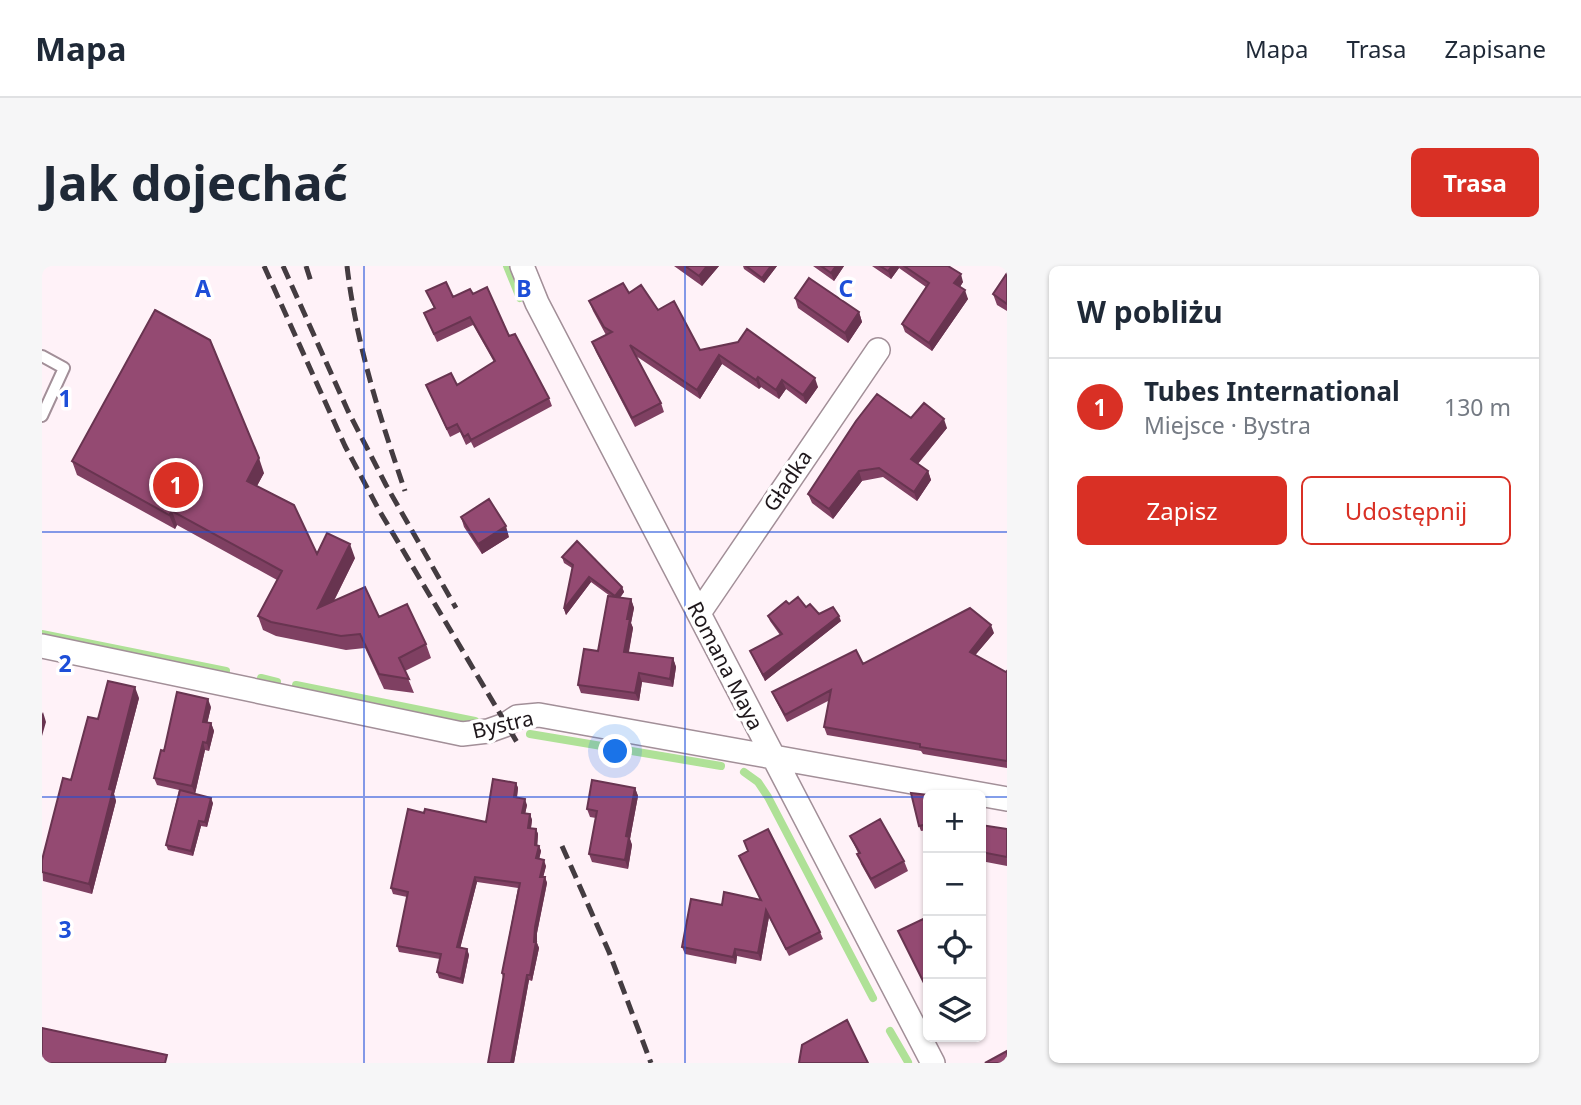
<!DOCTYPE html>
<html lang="pl">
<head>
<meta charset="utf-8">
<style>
  body { margin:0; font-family:"Noto Sans",sans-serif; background:#f6f6f7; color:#1f2937 }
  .controls { position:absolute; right:21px; bottom:21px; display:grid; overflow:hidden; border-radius:10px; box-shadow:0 2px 5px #0004 }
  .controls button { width:63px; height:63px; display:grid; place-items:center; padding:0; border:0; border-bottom:2px solid #e0e1e3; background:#fff; color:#1f2937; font:35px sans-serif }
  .you { position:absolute; left:574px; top:486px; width:24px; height:24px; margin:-18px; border:5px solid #fff; border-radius:50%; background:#1a73e8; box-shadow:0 0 0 10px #1a73e833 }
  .badge { display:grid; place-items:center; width:46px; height:46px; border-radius:50%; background:#d93025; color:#fff; font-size:23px; font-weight:700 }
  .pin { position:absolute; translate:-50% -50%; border:4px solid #fff; box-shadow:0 2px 7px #0006 }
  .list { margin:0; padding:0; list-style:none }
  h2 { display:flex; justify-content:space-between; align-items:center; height:91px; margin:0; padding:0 28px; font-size:30px }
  h2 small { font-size:23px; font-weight:400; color:#747a83 }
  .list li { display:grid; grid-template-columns:46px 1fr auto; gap:21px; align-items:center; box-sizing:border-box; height:98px; padding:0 28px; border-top:2px solid #e0e1e3 }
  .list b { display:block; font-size:26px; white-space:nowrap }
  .list p { margin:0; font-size:23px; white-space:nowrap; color:#747a83 }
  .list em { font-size:23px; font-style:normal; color:#747a83 }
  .actions { display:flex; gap:14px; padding:21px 28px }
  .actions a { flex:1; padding:16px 0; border:2px solid #d93025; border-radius:10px; text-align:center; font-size:24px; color:#d93025 }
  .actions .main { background:#d93025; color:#fff }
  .icon { flex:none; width:38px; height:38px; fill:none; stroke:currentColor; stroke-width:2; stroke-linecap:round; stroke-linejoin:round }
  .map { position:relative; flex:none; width:965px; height:797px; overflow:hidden; border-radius:10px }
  header { display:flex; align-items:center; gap:42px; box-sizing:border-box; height:98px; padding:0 35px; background:#fff; border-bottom:2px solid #e0e1e3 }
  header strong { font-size:33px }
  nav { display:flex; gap:38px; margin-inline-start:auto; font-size:24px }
  .intro { display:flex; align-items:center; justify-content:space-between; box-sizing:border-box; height:168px; padding:0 42px }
  h1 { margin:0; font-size:49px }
  .button { padding:18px 32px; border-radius:10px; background:#d93025; color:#fff; font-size:24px; font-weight:700 }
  main { display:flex; gap:42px; padding:0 42px }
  aside { flex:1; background:#fff; border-radius:10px; box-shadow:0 2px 5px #0004 }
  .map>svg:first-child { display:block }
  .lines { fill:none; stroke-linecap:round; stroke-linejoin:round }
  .stream { stroke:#afe197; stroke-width:8 }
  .lane-casing { stroke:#a28f98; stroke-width:14 }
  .street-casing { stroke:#a28f98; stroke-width:26 }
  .lane { stroke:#fff; stroke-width:10 }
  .street { stroke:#fff; stroke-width:23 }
  .rail { stroke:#443c41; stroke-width:5; stroke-dasharray:14 7; stroke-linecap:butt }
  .wall { fill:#7f4062 }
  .shaded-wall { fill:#683450 }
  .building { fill:#944a72; stroke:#683450; stroke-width:2 }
  .grid { fill:none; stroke:#1d4ed8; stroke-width:2; stroke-opacity:0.55 }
  .labels { text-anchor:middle; stroke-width:7; stroke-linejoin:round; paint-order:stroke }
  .street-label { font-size:21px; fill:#1e171b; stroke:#fff }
  .grid-label { font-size:23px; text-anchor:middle; font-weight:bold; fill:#1d4ed8; stroke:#fff; stroke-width:7; stroke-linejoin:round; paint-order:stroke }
</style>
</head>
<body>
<header>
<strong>Mapa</strong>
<nav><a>Mapa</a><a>Trasa</a><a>Zapisane</a></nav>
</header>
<div class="intro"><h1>Jak dojechać</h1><a class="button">Trasa</a></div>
<main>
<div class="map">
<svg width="965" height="797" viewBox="0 0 965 797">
  <rect width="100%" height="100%" fill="#fff2f8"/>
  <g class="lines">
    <path class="stream" d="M465 0 478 32
      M0 368 184 405
      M219 412 235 416
      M254 419 433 455
      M488 468 679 500
      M702 506 716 516 726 531 831 732
      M848 765 866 796"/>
    <g class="lane-casing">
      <path id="lane" d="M0 90 22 102 0 150"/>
    </g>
    <g class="street-casing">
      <path id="street" d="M480 0 495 37 891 797
        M657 347 836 84
        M0 380 420 468 446 465 463 459 475 451 497 449 965 533"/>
    </g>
    <use href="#lane" class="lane"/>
    <use href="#street" class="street"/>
    <path class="rail" d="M222 0 303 180 337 244 476 478
      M241 0 306 145 344 219 414 342
      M264 0 270 19
      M305 0C314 77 338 152 363 225
      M520 580 567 686 609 797"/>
  </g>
  <path class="wall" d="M632 0H677L660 20Z
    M701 0H735L722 17 702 3Z
    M771 0H802L792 15Z
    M830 0H906L921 16 918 21 926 33 890 85 863 66 860 58 884 21 857 2 849 13Z
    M965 7V45L955 39 951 28Z
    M384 25 411 31 431 28 467 70 507 132 510 140 432 182 429 176 424 179 418 166 408 171 384 119H415L452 96 431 59 395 76 382 47 392 42Z
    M587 27 616 44 658 84 696 76 776 121 764 138 744 123 737 133 719 121 717 123 680 98 658 133 594 90 619 137 622 146 593 161 554 86 550 76 564 69 551 45 547 35Z
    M753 32 817 46 820 56 806 77 756 42Z
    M869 152 905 162 876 198 886 205 889 214 875 235 841 211 820 215 791 253 770 237 766 228Z
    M30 195 222 207 215 220 275 288 313 292 292 335 337 351 384 378 389 392 363 405 372 427 342 423 323 382 304 384 234 370 221 364 216 350 235 314 135 259 133 263 35 209Z
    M419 251 467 271 440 288 422 261Z
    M520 291 580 321 582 326 578 332 589 333 592 342 589 357 591 362 587 386 631 392 634 401 631 421 600 416 597 435 539 427 536 419 556 385 568 330 549 316 524 349 522 343 530 302 522 297Z
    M747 338 764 341 777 348 799 355 723 415 708 385 738 369 728 355 726 350Z
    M952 367 933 389 964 406 965 405V502L881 488 879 485 785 469 782 461 788 434 745 456 733 433 730 426 821 398Z
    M97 432 72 528 74 535 50 628 1 615 0 594 29 514 56 453Z
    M169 441 165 457H169L172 465 167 485 163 484 153 528 171 537 165 561 159 560 151 590 126 584 124 579 137 524 115 519 112 512 122 485Z
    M474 517 476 522 475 532 485 539 483 548H488L490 554 489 562 494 563 496 568 495 579 497 580 499 585 497 593 504 600 501 611H503L505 617 495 667V677L497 682 490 715 487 714 472 797H446L461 712 460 707 476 622 435 616 418 682 425 683 427 689 421 718 397 712 395 706 398 693 357 686 355 680 365 631 351 628 349 622 382 547 444 556Z
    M593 522 596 530 588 573 590 579 586 603 550 596 547 588 554 552 548 551 545 543Z
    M886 529V564L879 565 877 560Z
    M939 559 965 563V600L939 595Z
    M808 570 862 595 866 605 833 623 819 598 816 587Z
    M702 575 778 666 781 673 747 690 727 651 719 695 695 690 694 698 643 688 640 681 680 639 718 633 697 590 706 585Z"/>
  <path class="shaded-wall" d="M665 0H677L660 20 657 10Z
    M729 0H735L722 17 720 12Z
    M794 0H802L792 15 789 7Z
    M850 0H856L857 2 849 13 846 5Z
    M919 8 921 16 915 25 912 17Z
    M923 24 926 33 890 85 887 77Z
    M817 46 820 56 806 77 803 67Z
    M677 89 680 98 658 133 655 124Z
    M716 111 719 121 717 123 714 114Z
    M773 112 776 121 764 138 761 129Z
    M740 114 744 123 737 133 734 124Z
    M902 153 905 162 872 202 869 193Z
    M217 192 222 207 210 229 205 215Z
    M817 205 820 215 791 253 787 243Z
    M886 205 889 214 875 235 872 226Z
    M130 245 135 259 133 263 127 249Z
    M464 260 467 271 440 288 436 278Z
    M308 278 313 292 281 356 276 342Z
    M547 311 549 316 524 349 522 343Z
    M580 321 582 326 575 335 573 330Z
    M589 333 592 342 589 357 591 362 585 394 582 386 585 353Z
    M797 350 799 355 723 415 721 409Z
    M949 359 952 367 930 393 928 386Z
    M631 392 634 401 631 421 628 413Z
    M597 407 600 416 597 435 593 427Z
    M93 421 97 432 72 528 74 535 50 628 47 618 67 523Z
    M166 433 169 441 164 463 161 456Z
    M1 446 4 456 0 470V448Z
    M169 457 172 465 167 485 165 477Z
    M161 476 163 484 153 528 150 520Z
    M474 517 476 522 474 537 472 531Z
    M593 522 596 530 588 573 590 579 586 603 583 594 584 570Z
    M169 532 171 537 165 561 163 556Z
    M483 533 485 539 482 553 480 547Z
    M488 548 490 554 488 568 486 562Z
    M157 555 159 560 151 590 149 585Z
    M494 563 496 568 495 585 493 579Z
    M497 580 499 585 496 598 494 592Z
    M502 594 504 600 500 616 498 611Z
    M433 611 435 616 417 687 415 681Z
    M503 611 505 617 495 667V677L497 682 490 715 488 709 493 661Z
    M724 644 727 651 719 695 716 687Z
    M425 683 427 689 421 718 419 713Z
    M693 683 695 690 694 698 691 691Z
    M485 709 487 714 472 797H469Z"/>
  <path class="building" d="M643 0H665L657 10Z
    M704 0H729L720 12Z
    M779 0H794L789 7Z
    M838 0H850L846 5Z
    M862 0H906L919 8 912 17 923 24 887 77 860 58 887 17Z
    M965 7V38L951 28Z
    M767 12 817 46 803 67 753 32Z
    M404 16 411 31 428 23 431 28 445 21 467 70 473 68 507 132 429 174 426 168 422 171 415 158 405 163 384 119 409 107 415 119 453 95 428 51 392 68 382 47 393 42 384 25Z
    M581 17 587 27 599 19 616 44 632 35 658 84 696 76 705 63 773 112 761 129 740 114 734 124 716 111 714 114 677 89 655 124 588 79 619 137 590 152 550 76 570 66 562 61 547 35Z
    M113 44 168 74 217 192 205 215 252 239 275 288 285 267 308 278 276 342 323 321 337 351 365 338 384 378 357 392 367 413 337 408 318 368 299 370 229 356 216 350 240 305 130 245 127 249 30 195Z
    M835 128 869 152 882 137 902 153 869 193 886 205 872 226 837 202 817 205 787 243 766 228 814 155Z
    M447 233 464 260 436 278 419 251Z
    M535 275 580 321 573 330 547 311 522 343 531 299 520 291Z
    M566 330 589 333 585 353H588L582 386 631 392 628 413 597 407 593 427 536 419 542 383 556 385Z
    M756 331 764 341 768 338 777 348 791 341 797 350 721 409 708 385 740 368 726 350 744 335 747 338Z
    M928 342 949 359 928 386 964 406 965 405V495L878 481V478L782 461 789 424 743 449 730 426 814 384 821 398Z
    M66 415 93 421 67 523 71 524 47 618 0 606V594L21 512 29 514 46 451 56 453Z
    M135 426 166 433 161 456 169 457 165 477 161 476 150 520 112 512 119 484 122 485Z
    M451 513 474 517 472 531 483 533 480 547 488 548 486 562 494 563 493 579 497 580 494 592 502 594 498 611H503L493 661 492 676H494L488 709H485L469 797H446L462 708 460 707 478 617 433 611 415 681 425 683 419 713 395 706 399 688 355 680 366 626 349 622 366 543 382 547 383 543 444 556Z
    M550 514 593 522 584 570 587 571 583 594 547 588 555 545 545 543Z
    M138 524 169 532 163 556 157 555 149 585 124 579Z
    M869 527 886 529V558L877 560Z
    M838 553 862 595 829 613 815 588 818 587 808 570Z
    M939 559 965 563V591L939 586Z
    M726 563 778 666 744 683 724 644 716 687 693 683 691 691 640 681 649 633 680 639 682 626 719 634 697 590 706 585 702 575Z
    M881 653 886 663V725L856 665Z
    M805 754 826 797H757L760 779Z
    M0 762 125 789 123 797H0Z
    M965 785V797H943Z"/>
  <path class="grid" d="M322 0V797M643 0V797M0 266H965M0 531H886M939 531H965"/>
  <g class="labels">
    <g class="street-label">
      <text transform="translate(746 215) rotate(-56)" y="7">Gładka</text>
      <text transform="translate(683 400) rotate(63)" y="7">Romana Maya</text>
      <text transform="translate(461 459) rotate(-13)" y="7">Bystra</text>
    </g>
  </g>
  <g class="grid-label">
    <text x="161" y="31">A</text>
    <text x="482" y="31">B</text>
    <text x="804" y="31">C</text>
    <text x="23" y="141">1</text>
    <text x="23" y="406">2</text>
    <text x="23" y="672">3</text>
  </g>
</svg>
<div class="controls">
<button>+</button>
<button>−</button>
<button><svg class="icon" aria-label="locate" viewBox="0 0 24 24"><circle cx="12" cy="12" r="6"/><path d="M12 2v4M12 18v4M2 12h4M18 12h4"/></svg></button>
<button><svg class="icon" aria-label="layers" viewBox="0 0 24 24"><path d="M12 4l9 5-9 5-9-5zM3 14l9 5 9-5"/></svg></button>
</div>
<div class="you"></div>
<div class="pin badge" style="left:134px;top:219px">1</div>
</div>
<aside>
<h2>W pobliżu<small></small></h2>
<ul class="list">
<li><span class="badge">1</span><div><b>Tubes International</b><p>Miejsce · Bystra</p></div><em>130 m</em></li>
</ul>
<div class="actions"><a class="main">Zapisz</a><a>Udostępnij</a></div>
</aside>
</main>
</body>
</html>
